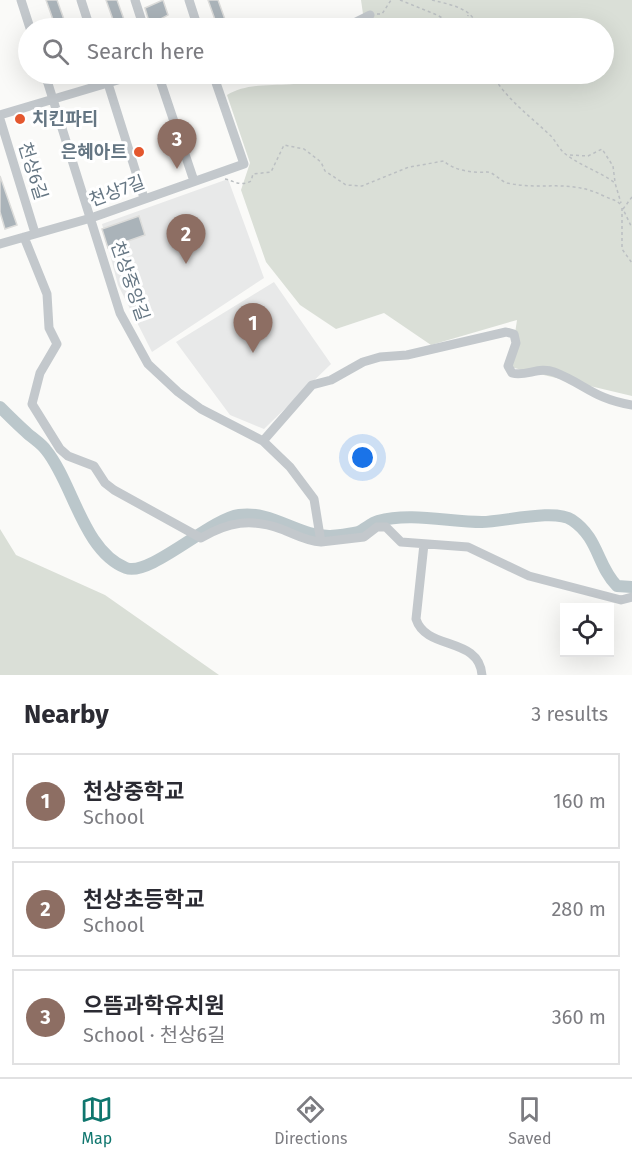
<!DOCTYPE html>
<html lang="en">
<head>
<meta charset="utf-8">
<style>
  body { margin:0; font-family:"Fira Sans","Noto Sans KR",sans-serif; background:#f7f7f7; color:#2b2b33 }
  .controls { position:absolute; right:18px; bottom:18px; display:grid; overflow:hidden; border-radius:0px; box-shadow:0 6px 24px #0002 }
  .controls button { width:54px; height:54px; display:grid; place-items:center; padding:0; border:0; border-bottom:2px solid #e1e1e2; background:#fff; color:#2b2b33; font:30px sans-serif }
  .you { position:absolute; left:363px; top:458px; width:21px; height:21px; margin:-15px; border:4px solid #fff; border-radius:50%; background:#1a73e8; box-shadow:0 0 0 9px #1a73e833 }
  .badge { display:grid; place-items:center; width:39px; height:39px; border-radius:50%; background:#0f766e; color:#fff; font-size:20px; font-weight:700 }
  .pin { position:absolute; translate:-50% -50px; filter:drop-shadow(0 2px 3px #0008) }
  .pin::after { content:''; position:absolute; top:32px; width:21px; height:18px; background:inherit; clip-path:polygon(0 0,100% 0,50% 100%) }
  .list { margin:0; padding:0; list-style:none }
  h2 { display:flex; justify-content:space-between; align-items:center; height:78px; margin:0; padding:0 24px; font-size:26px }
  h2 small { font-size:20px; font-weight:400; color:#7c7c81 }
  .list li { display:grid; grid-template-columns:39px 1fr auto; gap:18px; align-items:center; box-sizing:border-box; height:96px; margin:0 12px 12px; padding:0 12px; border:2px solid #e1e1e2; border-radius:0px }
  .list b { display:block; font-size:22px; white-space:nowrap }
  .list p { margin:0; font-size:20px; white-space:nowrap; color:#7c7c81 }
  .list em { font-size:20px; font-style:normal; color:#7c7c81 }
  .icon { flex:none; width:33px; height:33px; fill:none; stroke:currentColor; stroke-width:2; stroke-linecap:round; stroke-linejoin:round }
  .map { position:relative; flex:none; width:632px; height:675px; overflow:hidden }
  .search { position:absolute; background:#fff; box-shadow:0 6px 24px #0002; left:18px; right:18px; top:18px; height:66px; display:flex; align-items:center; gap:15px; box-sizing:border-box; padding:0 21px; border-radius:33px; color:#7c7c81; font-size:22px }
  .sheet { height:402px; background:#fff }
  nav { display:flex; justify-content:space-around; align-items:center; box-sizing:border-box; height:84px; border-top:2px solid #e1e1e2; background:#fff; font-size:16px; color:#7c7c81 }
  nav a { display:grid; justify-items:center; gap:3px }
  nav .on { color:#0f766e }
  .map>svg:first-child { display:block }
  .built { fill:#e8e9e9 }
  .green { fill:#dadfd7 }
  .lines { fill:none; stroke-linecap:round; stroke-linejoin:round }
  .river { stroke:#bbc7cb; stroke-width:12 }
  .building { fill:#aab3b9; stroke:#dcdcda; stroke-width:1.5 }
  .path { stroke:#bbbfc2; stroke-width:1.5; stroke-dasharray:3 3; stroke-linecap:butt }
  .minor { stroke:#c3c8cc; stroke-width:9 }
  .poi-dot { fill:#e4572e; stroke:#fff; stroke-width:2 }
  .labels { text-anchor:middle; stroke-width:6; stroke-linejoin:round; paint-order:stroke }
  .poi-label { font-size:18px; font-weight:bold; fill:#657683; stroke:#fff; text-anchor:start }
  .street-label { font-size:18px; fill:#657683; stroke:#fff }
</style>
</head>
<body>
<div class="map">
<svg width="632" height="675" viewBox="0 0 632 675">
  <rect width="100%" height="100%" fill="#fafaf8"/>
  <path class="built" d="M228 179 264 278 152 352 118 285 102 224Z
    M274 282 331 364 264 429 230 415 176 342Z"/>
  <path class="green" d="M361 0H632V396L510 367 517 320 431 345 384 313 336 329 300 305 266 262 241 190 250 163 227 95C257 77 296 93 326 74H604V28H365Z
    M0 529 16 555 105 595 219 675H0Z"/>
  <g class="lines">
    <path class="river" d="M0 407C8 415 17 424 26 432 32 438 41 443 46 450 73 483 83 551 126 568 150 577 210 519 239 515 272 510 299 537 331 536 339 535 350 534 358 532 365 529 371 523 378 521 410 512 450 522 482 522 503 522 555 508 572 520 599 538 597 566 617 586L632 587"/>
  </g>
  <path class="building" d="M46 0H57L67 28H56Z
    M106 0H117L127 28H116Z
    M163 0 168 15 150 25 145 8Z
    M208 0H218L228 28H218Z
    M0 176 17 225 5 229 0 212Z
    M139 216 145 235 108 248 102 229Z"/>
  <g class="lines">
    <path class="path" d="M400 0 437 15 460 28
      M432 0C447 4 475 8 477 28
      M377 14H382L391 0
      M466 28 468 15
      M492 74C506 99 531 117 552 137 556 142 559 148 563 152 578 165 599 171 615 183L621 203
      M570 155 588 156 602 149 613 166 615 182
      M225 179C235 181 240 187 251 181L253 174 271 172 284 145 304 149 321 162 325 171 346 185 362 186 409 167 444 161C454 171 474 173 487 172 494 172 500 181 507 183 544 191 569 178 606 197 613 200 617 200 622 206
      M632 197 623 209 632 228
      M622 208V249L632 263"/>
    <path class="minor" d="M21 0 30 28
      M81 0 90 28
      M135 0 144 28
      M189 0 198 28
      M344 28 370 15
      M45 74 120 313 148 364 178 392 201 409 263 441 290 467 314 499 321 542 364 537 377 527H386L401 542 468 547 529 576 621 600 632 597
      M105 74 144 198
      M158 74 194 181
      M0 115 138 74
      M0 119 35 233
      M24 237 47 294 49 328 57 344 40 373 32 404 60 449 68 456 94 466 105 483 114 490 201 538C228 522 251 518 281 529 295 534 305 541 321 542
      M0 244 91 218 244 164 213 74
      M263 441 312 385 331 380 363 362 380 357 407 355 506 332 514 334 516 343 508 366 512 373C526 377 539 366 554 372 585 384 594 399 632 405
      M424 544 416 619C426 651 479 636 482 675"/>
  </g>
  <g class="poi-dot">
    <circle cx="20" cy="119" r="6"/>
    <circle cx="139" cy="152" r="6"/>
  </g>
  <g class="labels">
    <g class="poi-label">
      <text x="32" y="125">치킨파티</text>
      <text x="127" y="158" text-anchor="end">은혜아트</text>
    </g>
    <g class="street-label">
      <text transform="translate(33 171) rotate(73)" y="6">천상6길</text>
      <text transform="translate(117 191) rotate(-20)" y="6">천상7길</text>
      <text transform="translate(130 281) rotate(71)" y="6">천상중앙길</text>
    </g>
  </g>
</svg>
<div class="controls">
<button><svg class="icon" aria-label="locate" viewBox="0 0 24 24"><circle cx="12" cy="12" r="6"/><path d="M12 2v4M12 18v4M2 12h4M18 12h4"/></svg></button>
</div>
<div class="you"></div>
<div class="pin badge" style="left:253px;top:353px;background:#8d6e63">1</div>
<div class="pin badge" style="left:186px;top:264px;background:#8d6e63">2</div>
<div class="pin badge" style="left:177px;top:169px;background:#8d6e63">3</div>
<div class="search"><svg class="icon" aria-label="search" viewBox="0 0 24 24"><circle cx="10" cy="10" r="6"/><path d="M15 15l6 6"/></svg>Search here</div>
</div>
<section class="sheet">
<h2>Nearby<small>3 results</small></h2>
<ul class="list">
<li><span class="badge" style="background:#8d6e63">1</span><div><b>천상중학교</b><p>School</p></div><em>160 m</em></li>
<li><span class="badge" style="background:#8d6e63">2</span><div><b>천상초등학교</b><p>School</p></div><em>280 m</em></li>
<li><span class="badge" style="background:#8d6e63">3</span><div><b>으뜸과학유치원</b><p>School · 천상6길</p></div><em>360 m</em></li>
</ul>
</section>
<nav>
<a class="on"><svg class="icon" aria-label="map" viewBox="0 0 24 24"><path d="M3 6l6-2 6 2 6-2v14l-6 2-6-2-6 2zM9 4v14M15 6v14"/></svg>Map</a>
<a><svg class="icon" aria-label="directions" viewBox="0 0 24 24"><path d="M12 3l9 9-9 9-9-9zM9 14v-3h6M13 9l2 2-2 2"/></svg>Directions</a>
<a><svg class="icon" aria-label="saved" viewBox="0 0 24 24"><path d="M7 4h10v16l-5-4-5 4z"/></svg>Saved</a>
</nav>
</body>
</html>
